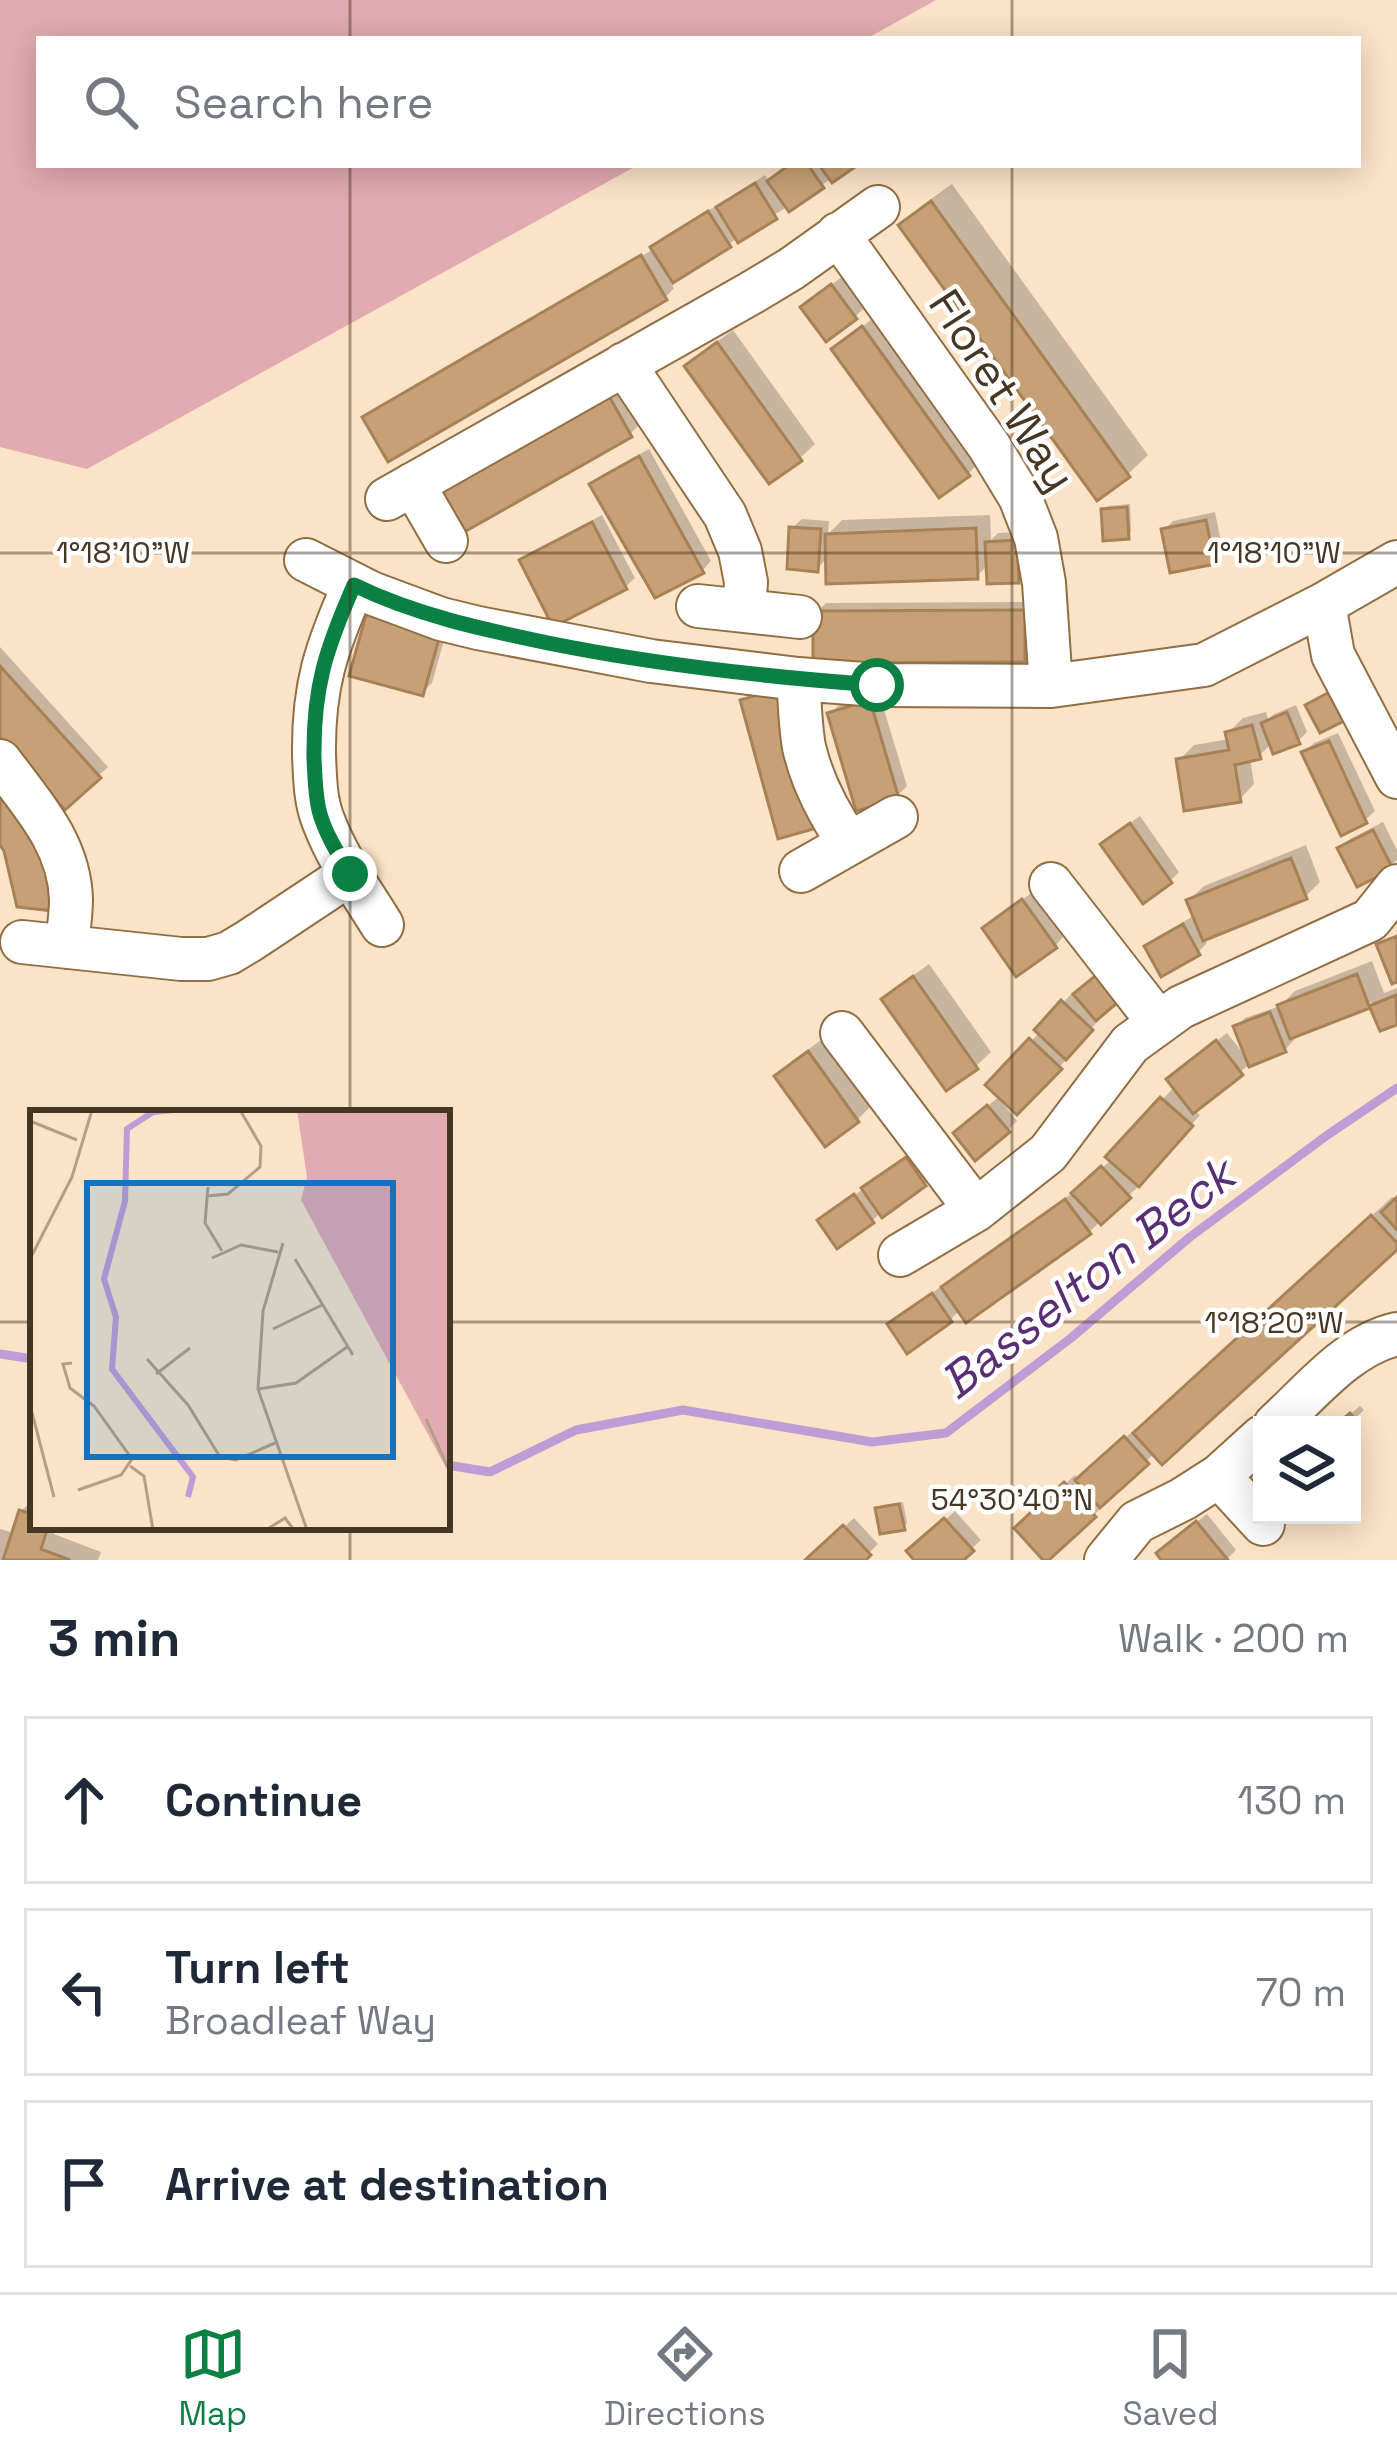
<!DOCTYPE html>
<html lang="en">
<head>
<meta charset="utf-8">
<style>
  body { margin:0; font-family:"Space Grotesk",sans-serif; background:#f2f2f3; color:#1f2937 }
  .controls { position:absolute; right:36px; bottom:36px; display:grid; overflow:hidden; border-radius:0px; box-shadow:0 6px 30px #0003 }
  .controls button { width:108px; height:108px; display:grid; place-items:center; padding:0; border:0; border-bottom:3px solid #e0e1e3; background:#fff; color:#1f2937; font:60px sans-serif }
  .stop { position:absolute; width:36px; height:36px; margin:-27px; border:9px solid #0b8043; border-radius:50%; background:#fff }
  .stop.end { background:#0b8043; border-color:#fff; box-shadow:0 3px 12px #0008 }
  .list { margin:0; padding:0; list-style:none }
  h2 { display:flex; justify-content:space-between; align-items:center; height:156px; margin:0; padding:0 48px; font-size:51px }
  h2 small { font-size:39px; font-weight:400; color:#747a83 }
  .list li { display:grid; grid-template-columns:78px 1fr auto; gap:36px; align-items:center; box-sizing:border-box; height:168px; margin:0 24px 24px; padding:0 24px; border:3px solid #e0e1e3; border-radius:0px }
  .list b { display:block; font-size:45px; white-space:nowrap }
  .list p { margin:0; font-size:39px; white-space:nowrap; color:#747a83 }
  .list em { font-size:39px; font-style:normal; color:#747a83 }
  .icon { flex:none; width:66px; height:66px; fill:none; stroke:currentColor; stroke-width:2; stroke-linecap:round; stroke-linejoin:round }
  .map { position:relative; flex:none; width:1397px; height:1560px; overflow:hidden }
  .search { position:absolute; background:#fff; box-shadow:0 6px 30px #0003; left:36px; right:36px; top:36px; height:132px; display:flex; align-items:center; gap:30px; box-sizing:border-box; padding:0 42px; border-radius:0px; color:#747a83; font-size:45px }
  .sheet { height:732px; background:#fff }
  nav { display:flex; justify-content:space-around; align-items:center; box-sizing:border-box; height:168px; border-top:3px solid #e0e1e3; background:#fff; font-size:33px; color:#747a83 }
  nav a { display:grid; justify-items:center; gap:6px }
  nav .on { color:#0b8043 }
  .map>svg:first-child { display:block }
  .green { fill:#e2aab1 }
  .shadow { fill:#0003 }
  .lines { fill:none; stroke-linecap:round; stroke-linejoin:round }
  .stream { stroke:#bd9dd5; stroke-width:9 }
  .building { fill:#c7a175; stroke:#a78257; stroke-width:3 }
  .minor-casing { stroke:#916e43; stroke-width:46 }
  .minor { stroke:#fff; stroke-width:42 }
  .route { stroke:#0b8043; stroke-width:15 }
  .ticks { fill:none; stroke:#463624; stroke-width:3; stroke-opacity:0.45 }
  .labels { text-anchor:middle; stroke-width:9; stroke-linejoin:round; paint-order:stroke }
  .street-label { font-size:45px; fill:#463624; stroke:#fff }
  .water-label { font-size:48px; font-style:italic; fill:#582f72; stroke:#fff }
  .inset-river { fill:none; stroke:#bd9dd5; stroke-width:6 }
  .inset-road { fill:none; stroke:#b39e86; stroke-width:3 }
  .view { fill:#1771be; fill-opacity:0.15; stroke:#1771be; stroke-width:6 }
  .inset-edge { fill:none; stroke:#463624; stroke-width:6 }
  .ticks-label { font-size:30px; text-anchor:middle; fill:#463624; stroke:#fff; stroke-width:9; stroke-linejoin:round; paint-order:stroke }
</style>
</head>
<body>
<div class="map">
<svg width="1397" height="1560" viewBox="0 0 1397 1560">
  <rect width="100%" height="100%" fill="#fbe3c8"/>
  <path class="green" d="M0 0H936L866 39H39V165H638L87 469 0 447Z"/>
  <path class="shadow" d="M790 165H853L670 281 674 288 665 298 366 418 375 409 652 250 663 239 719 204 720 207 729 198 765 175 770 182Z
    M952 184 1148 455 1128 474 1098 497 902 226 921 206Z
    M842 277 864 308 855 317 813 298Z
    M878 314 982 459 968 474 835 349Z
    M733 330 815 444 800 458 770 480 688 367 703 352Z
    M619 389 639 425 630 434 440 495Z
    M649 449 711 561 702 571 593 484 602 475Z
    M1130 504 1131 532 1127 536 1104 510 1108 506Z
    M1215 512 1223 552 1214 561 1164 530 1173 521Z
    M602 515 635 578 625 587 523 561 532 552Z
    M990 515 991 540 998 533 1026 532 1027 571 1018 580 989 564 977 576 828 557 817 569 792 528 802 519 829 521 828 534 842 520Z
    M1033 602V650L1023 659 816 612 826 603Z
    M378 607 448 626 432 683 422 693 369 616Z
    M0 647 108 767 65 806 0 733Z
    M879 693 907 786 897 796 830 714 840 704Z
    M1296 705 1307 732 1298 741 1272 743 1259 756 1250 758 1254 784 1240 799 1179 760 1194 745 1230 739 1228 733 1243 718 1266 712 1268 719 1274 714Z
    M1338 733 1375 811 1365 820 1305 752 1314 743Z
    M1140 816 1179 872 1170 881 1113 835Z
    M1383 822 1397 850V860L1391 866 1341 848 1350 839Z
    M1306 845 1320 882 1305 897 1204 937 1207 943 1198 952 1147 947 1157 937 1195 915 1189 900 1204 886Z
    M1033 892 1064 936 1055 946 995 919Z
    M1372 961 1384 993 1397 988V1021L1381 1028 1371 1002 1292 1035 1294 1040 1285 1050 1251 1063 1194 1110 1200 1115 1138 1187 1089 1232 960 1310 950 1320 900 1316 942 1286 944 1288 959 1273 1081 1187 1112 1159 1110 1157 1175 1086 1179 1070 1227 1033 1246 1057 1236 1027 1245 1018 1280 1006 1295 991Z
    M929 964 991 1052 976 1066 947 1087 885 999 900 985Z
    M1106 969 1097 1016 1100 1019 1066 1055 1069 1057 1017 1111 1003 1097 1000 1100 1017 1121 1008 1130 966 1124 1001 1095 990 1085 1040 1032 1038 1030 1072 993 1075 996Z
    M824 1038 872 1105 857 1120 825 1143 778 1076 792 1061Z
    M916 1150 933 1175 924 1184 881 1212 872 1221 821 1220Z
    M1392 1197 1397 1200V1246L1155 1453 1101 1503 1103 1506 1094 1515 1018 1528 1075 1475 1079 1480 1135 1429 1138 1433Z
    M1360 1406 1364 1410 1348 1425H1338Z
    M33 1500V1527H56L54 1534 101 1552 98 1560H0V1529L14 1533 21 1511Z
    M903 1502 907 1523 903 1527 878 1509 882 1505Z
    M955 1511 981 1540 959 1560H918L911 1551Z
    M1207 1514 1236 1550 1226 1560H1165L1169 1544Z
    M854 1518 878 1544 862 1560H808Z"/>
  <g class="lines">
    <path class="stream" d="M0 1354 33 1359
      M447 1465 490 1472 576 1430 683 1410 872 1442 946 1433 1071 1338 1190 1237 1326 1136 1397 1088"/>
  </g>
  <path class="building" d="M789 165H808L824 188 789 212 767 181Z
    M819 165H858L832 183Z
    M755 183 777 219 738 243 716 207Z
    M931 201 1130 477 1097 501 898 225Z
    M708 211 731 247 673 283 650 247Z
    M641 255 667 300 388 462 362 417Z
    M831 284 857 319 826 342 800 307Z
    M862 326 970 476 939 498 831 349Z
    M717 342 802 461 769 484 684 366Z
    M609 396 632 437 459 535 436 494Z
    M639 456 704 573 655 598 589 484Z
    M1127 507 1129 539 1103 541 1101 509Z
    M1206 520 1215 564 1170 573 1161 529Z
    M592 522 627 589 553 627 519 560Z
    M789 527 821 529 818 572 787 569Z
    M976 528 978 579 826 584 825 534Z
    M1017 540 1019 583 987 584 985 542Z
    M1025 610V662L813 663V611Z
    M366 615 440 635 423 696 349 676Z
    M0 666 101 778 65 810 0 738Z
    M1339 687 1354 716 1320 733 1305 705Z
    M779 689 817 828 778 839 740 700Z
    M870 700 899 799 856 811 827 713Z
    M1287 712 1300 744 1273 754 1261 723Z
    M1252 725 1261 759 1235 765 1241 802 1184 811 1176 759 1229 750 1225 732Z
    M1329 741 1367 823 1341 836 1301 752Z
    M0 793 43 848 53 911 17 907 4 851 0 845Z
    M1130 823 1172 883 1143 904 1100 844Z
    M1373 830 1393 869 1357 887 1337 848Z
    M1291 858 1307 899 1203 941 1186 900Z
    M1022 899 1057 948 1016 977 982 928Z
    M1183 924 1200 955 1161 977 1144 946Z
    M1397 936V982L1392 984 1376 944Z
    M1357 974 1369 1006 1396 995 1397 1025 1380 1031 1370 1008 1290 1039 1277 1005Z
    M913 976 978 1069 946 1091 881 999Z
    M1095 976 1118 1002 1096 1021 1073 994Z
    M1061 1000 1093 1030 1066 1060 1034 1030Z
    M1270 1012 1286 1052 1249 1067 1233 1026Z
    M1029 1038 1062 1069 1017 1115 985 1085Z
    M1216 1040 1243 1075 1193 1114 1166 1079Z
    M808 1051 859 1122 825 1147 774 1076Z
    M1160 1097 1193 1126 1139 1187 1105 1157Z
    M987 1105 1010 1132 975 1161 953 1133Z
    M906 1157 926 1186 882 1218 861 1188Z
    M1101 1166 1131 1198 1101 1225 1071 1193Z
    M854 1194 874 1223 837 1249 817 1220Z
    M1397 1197V1230L1381 1212Z
    M1065 1199 1091 1234 966 1323 941 1287Z
    M1371 1215 1397 1243V1250L1162 1465 1133 1433Z
    M932 1293 952 1322 907 1354 887 1324Z
    M1350 1413 1357 1421 1352 1425H1335Z
    M1124 1436 1149 1464 1100 1508 1075 1480Z
    M1064 1482 1096 1517 1049 1560H1043L1014 1528Z
    M899 1504 905 1530 880 1534 875 1508Z
    M19 1510 33 1514V1527H48L41 1549 70 1560H3Z
    M944 1518 974 1551 964 1560H914L906 1551Z
    M1196 1521 1228 1560H1161L1156 1553Z
    M843 1525 871 1555 866 1560H805Z"/>
  <g class="lines">
    <g class="minor-casing">
      <path id="minor" d="M838 234 989 446 1020 497 1036 538 1044 583 1051 686
        M624 364 725 515 740 551 746 582 744 610
        M413 484 446 541
        M387 499 751 293 791 269 878 207
        M306 560 371 593 441 619 478 628 651 661 798 679 877 685 1051 686 1204 665 1324 604 1397 562
        M354 585C326 648 313 686 314 755 315 776 315 800 323 820 337 858 361 891 382 925
        M1324 604 1333 655 1397 777
        M698 606 800 617
        M798 679C800 702 800 725 804 747 812 782 829 814 849 843
        M0 761C32 804 70 844 71 900 71 915 68 932 67 947
        M801 871 896 817
        M1051 884 1159 1023
        M22 942 181 959H208L229 953 249 941 350 874
        M842 1033 976 1210
        M900 1255 976 1210 1048 1153 1130 1044 1181 1007 1370 920 1397 886
        M1275 1425C1311 1392 1348 1345 1397 1334
        M1219 1476 1263 1524
        M1106 1560 1137 1522 1183 1499 1219 1476 1262 1437"/>
    </g>
    <use href="#minor" class="minor"/>
  </g>
  <g class="lines">
    <path class="route" d="M350 874C339 855 326 835 320 814 315 797 315 776 314 758 313 687 326 649 354 585 416 615 481 629 548 643 657 665 766 677 877 685"/>
  </g>
  <path class="ticks" d="M350 0V39M1012 0V39M350 165V1113M1012 165V1560M0 553H1397M0 1322H33M447 1322H1397M350 1527V1560"/>
  <g class="labels">
    <g class="street-label">
      <text transform="translate(1003 390) rotate(57)" y="16">Floret Way</text>
    </g>
    <g class="water-label">
      <text transform="translate(1087 1278) rotate(-38)" y="17">Basselton Beck</text>
    </g>
  </g>
  <g transform="translate(30 1110)">
    <rect width="420" height="420" fill="#fbe3c8"/>
    <path d="M267 0H420V365L271 90 277 67Z" fill="#e2aab1"/>
    <path class="inset-river" d="M144 0 123 2 97 19 95 91 74 169 86 207 82 259 163 367 158 387"/>
    <path class="inset-road" d="M0 11 47 30M178 77 175 113 192 141M177 86 198 84 230 57 231 36 210 0M253 133 233 201 228 279 277 420M182 148 211 135 248 142M0 149 42 67 62 0M265 149 323 245M243 219 292 195M117 249 158 295 190 347 206 350 245 333M42 253 33 254 40 278 64 296 102 349 91 365 48 380M126 264 160 238M228 279 266 273 317 237M0 295 24 387M396 309 420 362M100 356 114 366 123 420M236 420 255 408 264 420"/>
    <path class="view" d="M57 73H363V347H57Z"/>
    <rect width="420" height="420" class="inset-edge"/>
  </g>
  <g class="ticks-label">
    <text x="1274" y="563">1°18'10"W</text>
    <text x="123" y="563">1°18'10"W</text>
    <text x="1274" y="1333">1°18'20"W</text>
    <text x="1012" y="1510">54°30'40"N</text>
  </g>
</svg>
<div class="controls">
<button><svg class="icon" aria-label="layers" viewBox="0 0 24 24"><path d="M12 4l9 5-9 5-9-5zM3 14l9 5 9-5"/></svg></button>
</div>
<div class="stop" style="left:877px;top:685px"></div>
<div class="stop end" style="left:350px;top:874px"></div>
<div class="search"><svg class="icon" aria-label="search" viewBox="0 0 24 24"><circle cx="10" cy="10" r="6"/><path d="M15 15l6 6"/></svg>Search here</div>
</div>
<section class="sheet">
<h2>3 min<small>Walk · 200 m</small></h2>
<ul class="list">
<li><svg class="icon" aria-label="ahead" viewBox="0 0 24 24"><path d="M12 20V5M6 11l6-6 6 6"/></svg><div><b>Continue</b></div><em>130 m</em></li>
<li><svg class="icon" aria-label="left" viewBox="0 0 24 24"><path d="M17 20v-9H6M10 6l-5 5 5 5"/></svg><div><b>Turn left</b><p>Broadleaf Way</p></div><em>70 m</em></li>
<li><svg class="icon" aria-label="arrive" viewBox="0 0 24 24"><path d="M6 21V4h12l-3 4 3 4H6"/></svg><div><b>Arrive at destination</b></div></li>
</ul>
</section>
<nav>
<a class="on"><svg class="icon" aria-label="map" viewBox="0 0 24 24"><path d="M3 6l6-2 6 2 6-2v14l-6 2-6-2-6 2zM9 4v14M15 6v14"/></svg>Map</a>
<a><svg class="icon" aria-label="directions" viewBox="0 0 24 24"><path d="M12 3l9 9-9 9-9-9zM9 14v-3h6M13 9l2 2-2 2"/></svg>Directions</a>
<a><svg class="icon" aria-label="saved" viewBox="0 0 24 24"><path d="M7 4h10v16l-5-4-5 4z"/></svg>Saved</a>
</nav>
</body>
</html>
